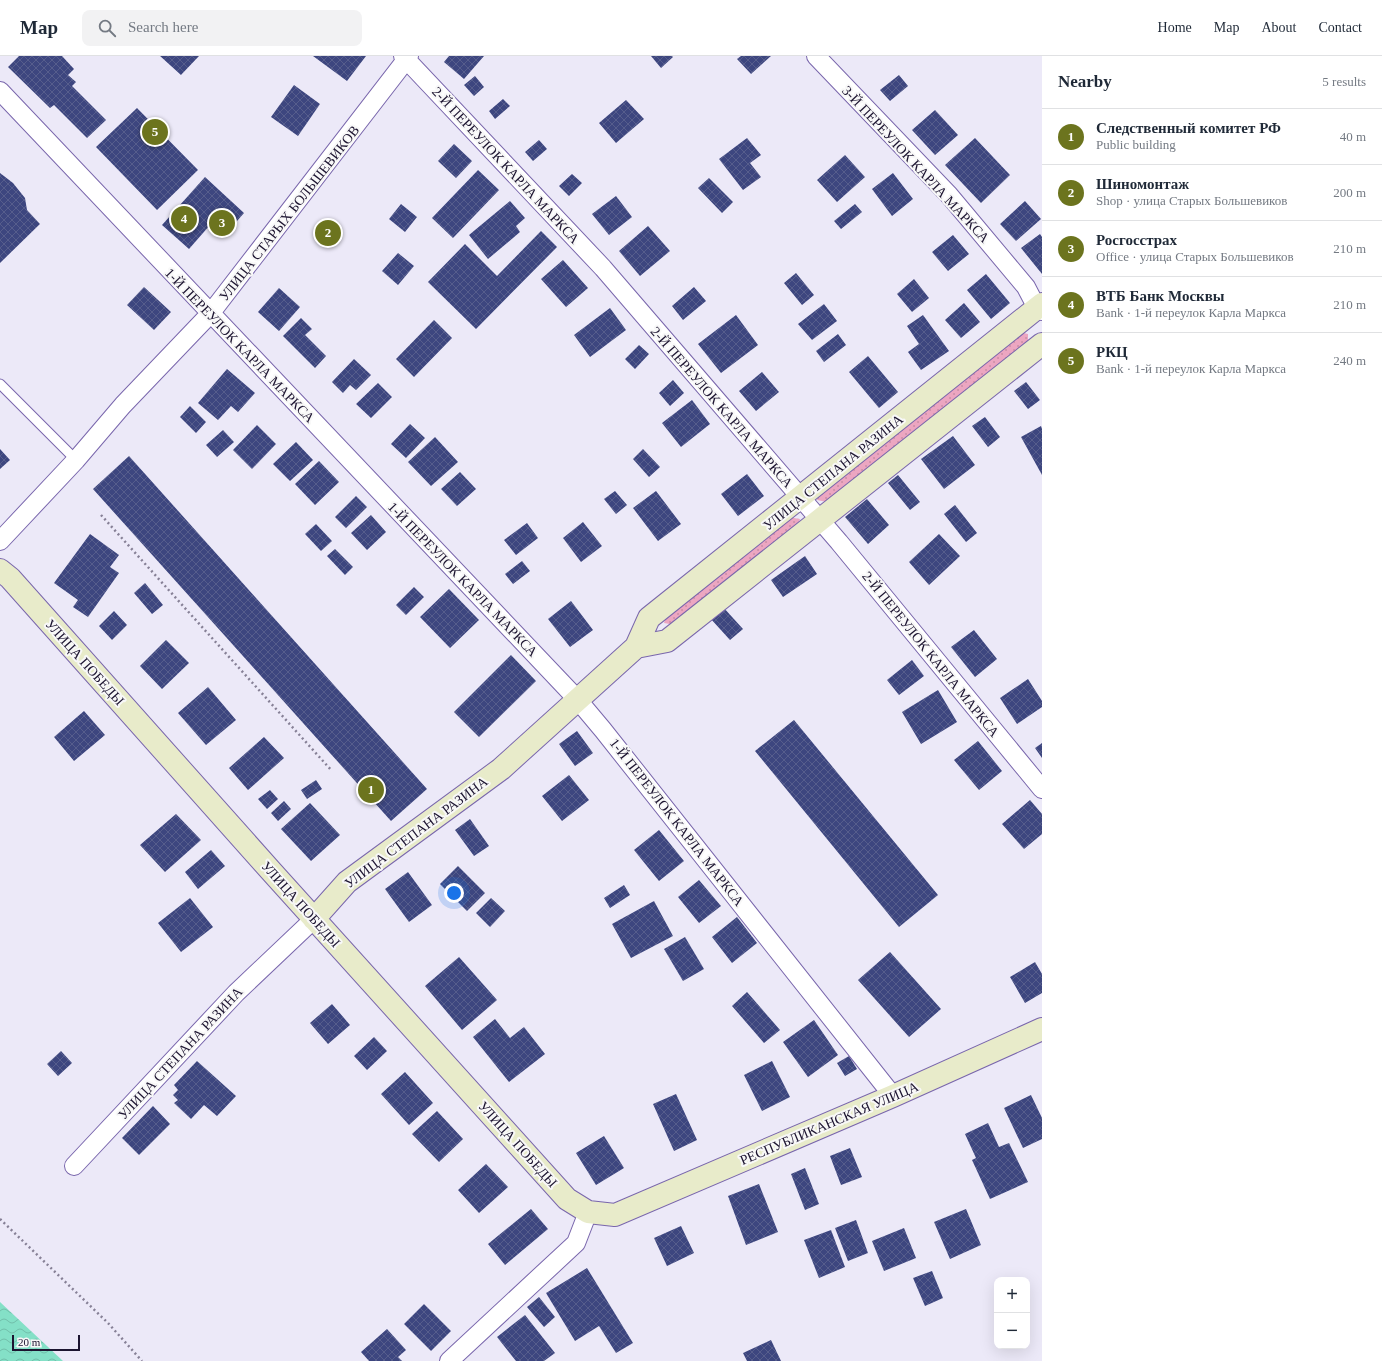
<!DOCTYPE html>
<html lang="en">
<head>
<meta charset="utf-8">
<style>
  body { margin:0; font-family:Georgia,serif; background:#f2f2f3; color:#1f2937 }
  .controls { position:absolute; right:12px; bottom:12px; display:grid; overflow:hidden; border-radius:8px; box-shadow:0 4px 16px #0002 }
  .controls button { width:36px; height:36px; display:grid; place-items:center; padding:0; border:0; border-bottom:1px solid #e0e1e3; background:#fff; color:#1f2937; font:20px sans-serif }
  .scale { position:absolute; left:12px; bottom:10px; width:68px; box-sizing:border-box; padding-left:4px; border:2px solid #1c1430; border-top:0; font-size:11px; line-height:14px; white-space:nowrap; color:#1c1430; -webkit-text-stroke:3px #f8f8f8; paint-order:stroke }
  .you { position:absolute; left:454px; top:837px; width:14px; height:14px; margin:-10px; border:3px solid #fff; border-radius:50%; background:#1a73e8; box-shadow:0 0 0 6px #1a73e833 }
  .badge { display:grid; place-items:center; width:26px; height:26px; border-radius:50%; background:#6c741e; color:#fff; font-size:13px; font-weight:700 }
  .pin { position:absolute; translate:-50% -50%; border:2px solid #fff; box-shadow:0 1px 4px #0006 }
  .list { margin:0; padding:0; list-style:none }
  h2 { display:flex; justify-content:space-between; align-items:center; height:52px; margin:0; padding:0 16px; font-size:17px }
  h2 small { font-size:13px; font-weight:400; color:#747a83 }
  .list li { display:grid; grid-template-columns:26px 1fr auto; gap:12px; align-items:center; box-sizing:border-box; height:56px; padding:0 16px; border-top:1px solid #e0e1e3 }
  .list b { display:block; font-size:15px; white-space:nowrap }
  .list p { margin:0; font-size:13px; white-space:nowrap; color:#747a83 }
  .list em { font-size:13px; font-style:normal; color:#747a83 }
  .icon { flex:none; width:22px; height:22px; fill:none; stroke:currentColor; stroke-width:2; stroke-linecap:round; stroke-linejoin:round }
  .map { position:relative; flex:none; width:1042px; height:1305px; overflow:hidden }
  header { display:flex; align-items:center; gap:24px; box-sizing:border-box; height:56px; padding:0 20px; background:#fff; border-bottom:1px solid #e0e1e3 }
  header strong { font-size:19px }
  nav { display:flex; gap:22px; margin-inline-start:auto; font-size:14px }
  .search { width:280px; height:36px; background:#f2f2f3; display:flex; align-items:center; gap:10px; box-sizing:border-box; padding:0 14px; border-radius:8px; color:#747a83; font-size:15px }
  main { display:flex }
  aside { flex:1; background:#fff }
  .map>svg:first-child { display:block }
  .grass { fill:url(#grass-dots) }
  .water { fill:url(#water-waves) }
  .building { fill:url(#building-cross-hatch) }
  .lines { fill:none; stroke-linecap:round; stroke-linejoin:round }
  .lane-casing { stroke:#7966ac; stroke-width:11 }
  .street-casing { stroke:#7966ac; stroke-width:20 }
  .secondary-casing { stroke:#7966ac; stroke-width:24 }
  .path { stroke:#868096; stroke-width:2.5; stroke-dasharray:2 3; stroke-linecap:butt }
  .lane { stroke:#fff; stroke-width:9 }
  .street { stroke:#fff; stroke-width:18 }
  .secondary { stroke:#e8ebca; stroke-width:22 }
  .labels { text-anchor:middle; stroke-width:4; stroke-linejoin:round; paint-order:stroke }
  .street-label { font-size:14px; fill:#1c1430; stroke:#f8f8f8 }
</style>
</head>
<body>
<header>
<strong>Map</strong>
<div class="search"><svg class="icon" aria-label="search" viewBox="0 0 24 24"><circle cx="10" cy="10" r="6"/><path d="M15 15l6 6"/></svg>Search here</div>
<nav><a>Home</a><a>Map</a><a>About</a><a>Contact</a></nav>
</header>
<main>
<div class="map">
<svg width="1042" height="1305" viewBox="0 0 1042 1305">
  <defs>
    <pattern id="grass-dots" width="8" height="8" patternUnits="userSpaceOnUse"><rect width="8" height="8" fill="#eca6c1"/><path d="M2 2h.1M6 6h.1" fill="none" stroke="#ca8ea6" stroke-width="1.8" stroke-linecap="round"/></pattern>
    <pattern id="water-waves" width="16" height="10" patternUnits="userSpaceOnUse"><rect width="16" height="10" fill="#84e0c7"/><path d="M0 5q4-4 8 0t8 0" fill="none" stroke="#71bfab"/></pattern>
    <pattern id="building-cross-hatch" width="8" height="8" patternUnits="userSpaceOnUse"><rect width="8" height="8" fill="#3d467f"/><path d="M0 0l8 8M0 8l8-8" fill="none" stroke="#565d8c"/></pattern>
  </defs>
  <rect width="100%" height="100%" fill="#ece9f8"/>
  <path class="grass" d="M1019 276 1028 278V287L827 446 817 444 820 435Z
    M788 461 800 463 797 472 675 569 664 567 667 557Z"/>
  <path class="water" d="M0 1246 63 1305H0Z"/>
  <path class="building" d="M19 0H62L74 13 68 19 76 26 72 30 106 64 87 82 54 49 50 52 8 11Z
    M160 0H199L181 19Z
    M313 0H366L347 25Z
    M449 0H484L464 23 444 6Z
    M651 0H672L673 1 661 12Z
    M741 0H771L751 18 737 3Z
    M899 19 908 30 890 45 880 34Z
    M475 20 484 31 474 40 464 29Z
    M294 29 320 48 298 80 271 61Z
    M503 43 510 50 495 63 489 55Z
    M626 44 644 63 616 87 599 67Z
    M137 52 198 114 157 154 96 91Z
    M935 54 958 79 935 99 912 74Z
    M747 82 761 99 750 107 761 121 743 134 719 103Z
    M975 82 1010 119 981 147 945 109Z
    M539 84 547 93 533 105 525 96Z
    M454 88 472 105 456 122 438 105Z
    M845 99 865 121 837 146 817 124Z
    M478 114 499 134 453 182 432 162Z
    M0 117 13 127 25 142 27 154 40 168 0 207Z
    M893 117 913 143 892 160 872 133Z
    M572 118 582 127 569 140 559 130Z
    M205 121 244 157 223 181 210 169 189 193 162 169Z
    M709 122 733 146 722 157 698 132Z
    M616 140 632 161 609 179 592 158Z
    M510 145 525 162 516 170 520 176 488 203 469 179Z
    M1025 145 1041 163 1016 185 1000 168Z
    M401 148 417 161 405 176 389 163Z
    M855 148 862 156 841 173 834 165Z
    M648 170 670 195 640 220 619 195Z
    M541 175 557 191 476 273 428 226 465 188 497 220Z
    M1040 178 1042 181V218L1021 192Z
    M953 179 969 198 948 215 932 196Z
    M398 197 414 210 398 229 382 215Z
    M563 204 588 232 566 251 541 223Z
    M796 217 814 239 802 249 784 227Z
    M986 218 1010 247 991 263 967 234Z
    M914 223 929 242 912 256 897 238Z
    M144 231 171 256 154 274 127 249Z
    M694 231 706 245 683 264 672 250Z
    M279 232 300 251 279 275 258 256Z
    M964 247 980 266 961 282 945 264Z
    M824 248 837 265 812 284 798 268Z
    M610 252 626 274 590 301 574 279Z
    M736 259 758 289 721 317 698 288Z
    M923 259 949 295 921 314 908 296 919 288 907 270Z
    M301 262 312 273 305 279 326 300 315 312 283 280Z
    M434 264 452 282 414 321 396 303Z
    M838 278 846 289 824 306 816 295Z
    M639 289 649 298 635 313 625 303Z
    M868 300 898 336 879 352 849 316Z
    M354 303 371 319 356 334 350 329 343 337 332 326Z
    M227 313 255 337 238 356 231 350 218 364 198 347Z
    M762 316 779 336 756 355 739 335Z
    M673 324 684 337 670 350 659 337Z
    M1026 326 1040 344 1028 353 1014 335Z
    M378 327 392 341 371 362 356 348Z
    M692 344 710 368 681 391 662 367Z
    M190 350 206 366 196 377 180 361Z
    M985 361 1000 381 988 391 972 370Z
    M410 368 425 382 406 402 391 388Z
    M257 369 276 388 252 413 233 394Z
    M1041 370 1042 373V419L1021 381Z
    M223 374 234 386 217 401 206 389Z
    M953 380 975 409 944 433 921 403Z
    M435 381 458 406 431 430 408 406Z
    M296 386 313 404 290 425 273 408Z
    M0 393 10 404 0 413Z
    M643 393 660 411 649 421 633 403Z
    M129 400 427 733 391 765 93 433Z
    M319 405 339 426 315 449 295 428Z
    M460 416 476 433 457 450 441 433Z
    M747 418 764 440 738 460 721 438Z
    M898 419 920 446 910 454 888 427Z
    M615 435 627 449 616 458 604 443Z
    M656 435 681 468 658 485 633 452Z
    M356 440 367 451 346 472 335 461Z
    M867 443 889 469 868 488 845 461Z
    M955 449 977 477 966 486 944 458Z
    M371 459 386 476 367 494 351 477Z
    M583 466 602 490 581 506 563 482Z
    M527 467 538 482 516 499 504 484Z
    M316 468 332 485 321 495 305 478Z
    M90 478 119 499 110 511 119 517 88 561 73 551 78 544 54 527Z
    M939 478 960 500 929 529 909 506Z
    M335 493 353 511 345 519 327 500Z
    M805 500 817 518 783 541 771 524Z
    M522 505 530 515 513 528 505 518Z
    M145 527 163 549 152 558 134 537Z
    M414 531 424 541 406 559 396 549Z
    M449 533 479 564 450 592 420 561Z
    M571 545 593 574 570 591 548 563Z
    M723 551 743 573 730 584 710 562Z
    M114 555 127 569 112 584 99 570Z
    M974 574 997 603 975 621 951 591Z
    M166 584 189 607 162 633 140 610Z
    M511 599 536 625 479 681 454 656Z
    M912 604 924 620 899 639 887 624Z
    M1028 623 1042 645V651L1017 668 1000 642Z
    M208 631 236 664 206 689 178 657Z
    M938 634 957 666 921 688 902 656Z
    M84 655 105 679 74 705 54 681Z
    M794 664 938 839 899 871 755 695Z
    M577 675 593 697 575 710 559 688Z
    M264 681 284 702 248 734 229 712Z
    M978 685 1002 715 979 734 954 704Z
    M1042 687V702L1035 692Z
    M569 719 589 744 562 765 542 740Z
    M316 724 322 733 307 743 301 734Z
    M270 734 278 743 267 753 258 743Z
    M1030 744 1042 758V778L1024 793 1002 768Z
    M284 745 291 753 278 765 271 757Z
    M310 747 340 779 311 805 281 773Z
    M176 758 201 784 165 816 140 789Z
    M470 763 489 790 474 800 455 774Z
    M659 774 684 805 659 825 634 794Z
    M211 794 225 810 198 833 185 816Z
    M458 810 485 837 467 855 440 828Z
    M408 816 432 849 409 866 385 833Z
    M699 824 721 850 699 867 678 841Z
    M624 829 630 839 610 852 604 842Z
    M190 842 213 871 181 896 158 867Z
    M491 842 505 855 490 871 476 857Z
    M654 845 673 880 631 902 612 868Z
    M737 861 757 887 732 907 712 881Z
    M685 881 704 913 683 925 664 893Z
    M890 896 941 953 909 981 858 924Z
    M459 901 497 944 462 974 425 930Z
    M1035 906 1042 918V937L1025 947 1010 921Z
    M747 936 780 974 764 987 732 950Z
    M332 948 350 969 328 988 310 967Z
    M495 963 510 982 524 971 545 998 509 1026 473 981Z
    M814 964 838 999 808 1021 783 986Z
    M374 981 387 995 367 1014 354 1000Z
    M61 995 72 1007 58 1020 47 1008Z
    M849 1000 857 1013 845 1020 837 1007Z
    M197 1005 236 1040 217 1060 204 1049 191 1063 174 1047 178 1044 173 1039 178 1034 174 1029Z
    M772 1005 790 1041 762 1055 744 1019Z
    M405 1016 433 1047 409 1069 381 1038Z
    M676 1038 697 1084 674 1095 653 1048Z
    M1031 1039 1042 1062V1083L1023 1092 1004 1052Z
    M153 1050 170 1068 139 1099 122 1082Z
    M437 1055 463 1083 439 1106 412 1078Z
    M988 1067 999 1091 1009 1087 1028 1126 990 1143 972 1104 976 1102 965 1078Z
    M604 1080 624 1112 596 1129 576 1097Z
    M850 1092 862 1121 841 1129 830 1100Z
    M486 1108 508 1131 479 1157 458 1134Z
    M805 1112 819 1148 805 1154 791 1118Z
    M759 1128 778 1176 746 1189 728 1140Z
    M531 1153 548 1173 505 1209 488 1188Z
    M966 1153 981 1189 950 1203 934 1166Z
    M856 1164 868 1197 848 1205 835 1172Z
    M681 1170 694 1197 667 1210 654 1182Z
    M904 1172 916 1202 884 1215 872 1185Z
    M831 1174 845 1211 819 1222 804 1184Z
    M587 1212 633 1287 616 1297 599 1270 575 1285 546 1237Z
    M932 1215 943 1242 925 1250 913 1222Z
    M539 1241 555 1261 544 1271 527 1251Z
    M424 1248 451 1275 431 1295 404 1268Z
    M525 1259 555 1297 544 1305H516L497 1281Z
    M387 1273 406 1294 398 1301 402 1305H369L361 1296Z
    M771 1284 781 1305H747L743 1297Z"/>
  <g class="lines">
    <g class="lane-casing">
      <path id="lane" d="M0 328 76 404"/>
    </g>
    <g class="street-casing">
      <path id="street" d="M403 0 603 212 839 486 1042 733
        M816 0 949 139 1026 231 1037 252 1042 255
        M0 35 577 643 603 674 893 1040
        M0 485 76 404 123 349 210 258 409 0
        M74 1110 236 937 314 863
        M449 1305 576 1187 588 1156"/>
    </g>
    <g class="secondary-casing">
      <path id="secondary" d="M0 514 10 522 271 815 567 1143 588 1156 615 1159 893 1040 1042 973
        M636 591 667 585 1042 288
        M314 863 347 826 501 713 636 591 649 562 1042 248"/>
    </g>
    <path class="path" d="M101 459 332 715
      M0 1163 108 1267 142 1305"/>
    <use href="#lane" class="lane"/>
    <use href="#street" class="street"/>
    <use href="#secondary" class="secondary"/>
  </g>
  <g class="labels">
    <g class="street-label">
      <text transform="translate(916 108) rotate(47)" y="5">3-Й ПЕРЕУЛОК КАРЛА МАРКСА</text>
      <text transform="translate(506 109) rotate(47)" y="5">2-Й ПЕРЕУЛОК КАРЛА МАРКСА</text>
      <text transform="translate(289 157) rotate(-52)" y="5">УЛИЦА СТАРЫХ БОЛЬШЕВИКОВ</text>
      <text transform="translate(240 289) rotate(46)" y="5">1-Й ПЕРЕУЛОК КАРЛА МАРКСА</text>
      <text transform="translate(722 351) rotate(49)" y="5">2-Й ПЕРЕУЛОК КАРЛА МАРКСА</text>
      <text transform="translate(833 416) rotate(-39)" y="5">УЛИЦА СТЕПАНА РАЗИНА</text>
      <text transform="translate(463 523) rotate(46)" y="5">1-Й ПЕРЕУЛОК КАРЛА МАРКСА</text>
      <text transform="translate(931 598) rotate(51)" y="5">2-Й ПЕРЕУЛОК КАРЛА МАРКСА</text>
      <text transform="translate(85 606) rotate(48)" y="5">УЛИЦА ПОБЕДЫ</text>
      <text transform="translate(677 766) rotate(52)" y="5">1-Й ПЕРЕУЛОК КАРЛА МАРКСА</text>
      <text transform="translate(416 776) rotate(-37)" y="5">УЛИЦА СТЕПАНА РАЗИНА</text>
      <text transform="translate(301 848) rotate(48)" y="5">УЛИЦА ПОБЕДЫ</text>
      <text transform="translate(180 997) rotate(-47)" y="5">УЛИЦА СТЕПАНА РАЗИНА</text>
      <text transform="translate(829 1067) rotate(-23)" y="5">РЕСПУБЛИКАНСКАЯ УЛИЦА</text>
      <text transform="translate(518 1088) rotate(48)" y="5">УЛИЦА ПОБЕДЫ</text>
    </g>
  </g>
</svg>
<div class="controls">
<button>+</button>
<button>−</button>
</div>
<div class="scale">20 m</div>
<div class="you"></div>
<div class="pin badge" style="left:371px;top:734px">1</div>
<div class="pin badge" style="left:328px;top:177px">2</div>
<div class="pin badge" style="left:222px;top:167px">3</div>
<div class="pin badge" style="left:184px;top:163px">4</div>
<div class="pin badge" style="left:155px;top:76px">5</div>
</div>
<aside>
<h2>Nearby<small>5 results</small></h2>
<ul class="list">
<li><span class="badge">1</span><div><b>Следственный комитет РФ</b><p>Public building</p></div><em>40 m</em></li>
<li><span class="badge">2</span><div><b>Шиномонтаж</b><p>Shop · улица Старых Большевиков</p></div><em>200 m</em></li>
<li><span class="badge">3</span><div><b>Росгосстрах</b><p>Office · улица Старых Большевиков</p></div><em>210 m</em></li>
<li><span class="badge">4</span><div><b>ВТБ Банк Москвы</b><p>Bank · 1-й переулок Карла Маркса</p></div><em>210 m</em></li>
<li><span class="badge">5</span><div><b>РКЦ</b><p>Bank · 1-й переулок Карла Маркса</p></div><em>240 m</em></li>
</ul>
</aside>
</main>
</body>
</html>
